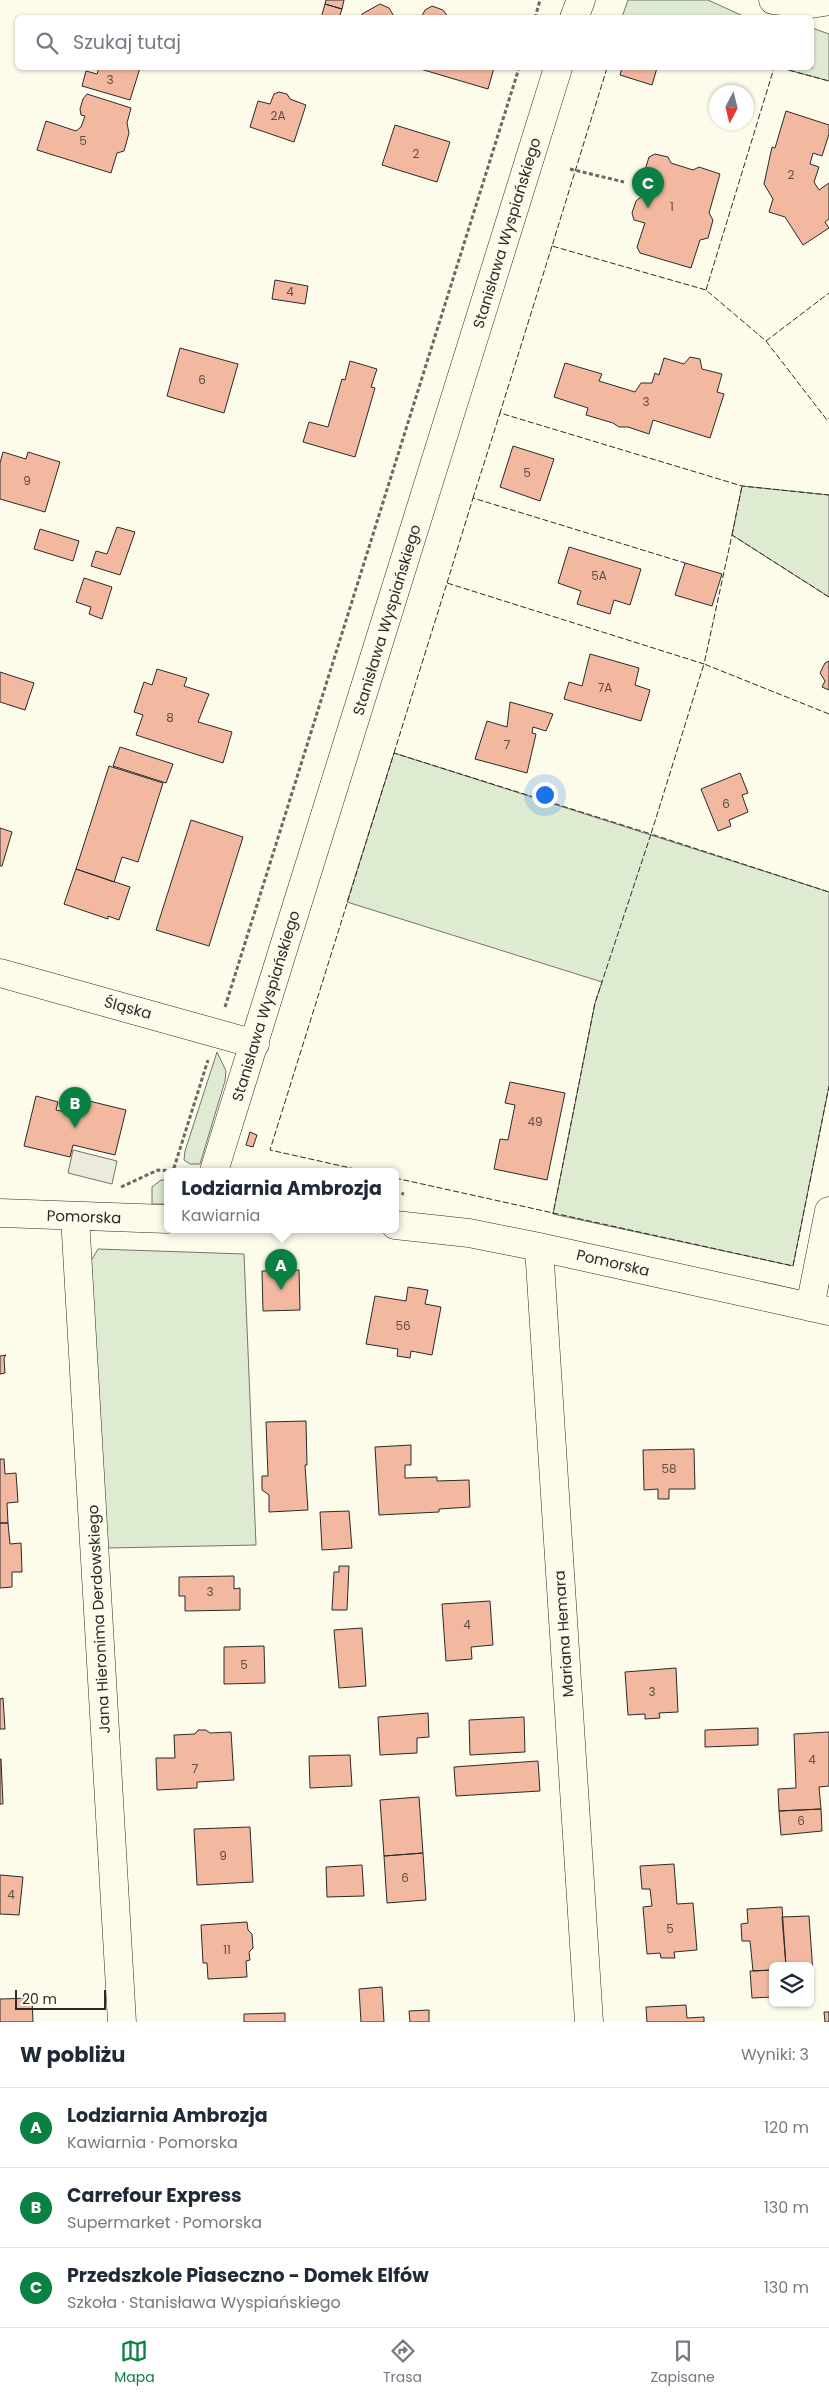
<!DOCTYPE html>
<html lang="pl">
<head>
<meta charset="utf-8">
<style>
  body { margin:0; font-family:Poppins,sans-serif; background:#f2f2f3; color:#1f2937 }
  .controls { position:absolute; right:15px; bottom:15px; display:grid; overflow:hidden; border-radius:8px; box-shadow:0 1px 4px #0004 }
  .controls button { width:45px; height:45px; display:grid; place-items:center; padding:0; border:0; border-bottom:1px solid #e0e1e3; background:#fff; color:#1f2937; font:25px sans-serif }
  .compass { position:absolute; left:709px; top:85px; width:45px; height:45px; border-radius:50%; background:#fff; box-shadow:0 1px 4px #0004; rotate:187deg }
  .scale { position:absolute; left:15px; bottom:12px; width:91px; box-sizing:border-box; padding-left:5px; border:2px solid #2b2b2b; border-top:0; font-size:14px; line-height:18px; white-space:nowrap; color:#2b2b2b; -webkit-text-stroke:4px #fdfbea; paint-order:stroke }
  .you { position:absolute; left:544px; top:794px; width:18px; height:18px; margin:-12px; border:4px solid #fff; border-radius:50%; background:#1a73e8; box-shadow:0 0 0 8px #1a73e833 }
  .badge { display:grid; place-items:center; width:32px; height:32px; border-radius:50%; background:#0b8043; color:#fff; font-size:16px; font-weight:700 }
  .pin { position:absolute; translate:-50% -41px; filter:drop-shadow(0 1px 2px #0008) }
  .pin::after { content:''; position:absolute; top:26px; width:18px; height:15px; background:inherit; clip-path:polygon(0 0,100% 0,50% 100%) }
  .popup { position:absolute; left:164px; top:1168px; width:235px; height:65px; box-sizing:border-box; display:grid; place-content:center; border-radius:8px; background:#fff; filter:drop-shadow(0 1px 4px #0005); font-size:16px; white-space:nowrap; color:#747a83 }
  .popup b { font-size:19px; color:#1f2937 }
  .popup::after { content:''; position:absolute; left:50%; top:100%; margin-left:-10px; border:10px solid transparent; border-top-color:#fff }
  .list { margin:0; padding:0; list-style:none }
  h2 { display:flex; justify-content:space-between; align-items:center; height:65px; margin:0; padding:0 20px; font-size:21px }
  h2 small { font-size:16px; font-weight:400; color:#747a83 }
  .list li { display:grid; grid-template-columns:32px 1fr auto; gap:15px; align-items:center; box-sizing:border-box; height:80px; padding:0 20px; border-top:1px solid #e0e1e3 }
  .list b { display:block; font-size:19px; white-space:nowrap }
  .list p { margin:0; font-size:16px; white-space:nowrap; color:#747a83 }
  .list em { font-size:16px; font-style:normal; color:#747a83 }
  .icon { flex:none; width:28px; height:28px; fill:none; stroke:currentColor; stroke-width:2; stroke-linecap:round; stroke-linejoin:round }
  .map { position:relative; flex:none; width:829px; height:2022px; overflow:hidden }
  .search { position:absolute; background:#fff; box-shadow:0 1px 4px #0004; left:15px; right:15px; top:15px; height:55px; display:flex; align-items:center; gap:12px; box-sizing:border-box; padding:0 18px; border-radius:8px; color:#747a83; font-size:19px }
  .sheet { height:305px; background:#fff }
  nav { display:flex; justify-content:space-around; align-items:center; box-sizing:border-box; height:70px; border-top:1px solid #e0e1e3; background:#fff; font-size:14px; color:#747a83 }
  nav a { display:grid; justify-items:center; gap:2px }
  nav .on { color:#0b8043 }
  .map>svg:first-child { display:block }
  .green { fill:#deebd1; stroke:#74746e }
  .parking { fill:#eceadb; stroke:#74746e }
  .building { fill:#f2b8a0; stroke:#2b2b2b }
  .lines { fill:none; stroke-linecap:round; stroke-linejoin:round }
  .street-casing { stroke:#2b2b2b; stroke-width:29 }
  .path { stroke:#6a6964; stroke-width:3; stroke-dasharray:4 2.5; stroke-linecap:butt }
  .street { stroke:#fdfbea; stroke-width:28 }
  .fence { stroke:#2b2b2b; stroke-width:1; stroke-dasharray:6 2.5; stroke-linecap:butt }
  .labels { text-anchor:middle; stroke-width:4; stroke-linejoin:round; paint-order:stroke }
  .number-label { font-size:12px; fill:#5d4e48 }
  .street-label { font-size:15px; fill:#2b2b2b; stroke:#fdfbea }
</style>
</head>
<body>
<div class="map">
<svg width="829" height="2022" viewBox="0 0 829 2022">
  <rect width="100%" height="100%" fill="#fdfbea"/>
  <path class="green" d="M628 0H708L743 16 751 17H622Z
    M812 28 829 34V81L781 68H812Z
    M742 486 829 495V597L732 535Z
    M394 753 829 892V1086L793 1266 553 1214 595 1003 602 982 347 902Z
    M217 1052 226 1071 225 1081 200 1164H190L184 1160 185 1151Z
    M161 1180H167V1204H152V1187Z
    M98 1249 244 1254 256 1545 108 1548 88 1266Z"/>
  <path class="parking" d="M73 1150 117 1161 112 1184 68 1173Z"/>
  <path class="building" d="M326 0H344L342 9 325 4Z
    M325 4 342 9 339 18H321Z
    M380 4 389 8 395 18H361L362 14Z
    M432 6 443 10 449 18H421L425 10Z
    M99 68H140L130 100 82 86 86 71 97 74Z
    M417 68H494L488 89Z
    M622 68H657L652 85 620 75Z
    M279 92 287 94 290 99 306 105 294 142 250 127 258 101 270 104 274 94Z
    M87 94 131 108 127 123 129 133 124 151 117 153 111 173 37 150 46 121 76 131 81 127 85 116 81 115 80 109 83 99Z
    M786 111 829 125V134L822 156 813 153 810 164 819 167 814 182 819 190 829 183V219L825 222 829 228 803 245 785 217 769 212 773 199 764 184 772 147 775 148Z
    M395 125 450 142 437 182 382 165Z
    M655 154 668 157 671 163 693 170 699 167 720 174 709 213 713 220 708 238 700 240 691 268 640 253 637 247 645 223 634 220 632 213 636 201 642 196 647 179 645 170 649 157Z
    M275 280 308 286 305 304 272 299Z
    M180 348 238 364 224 413 167 396Z
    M690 357 700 359 702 369 722 374 717 392 724 394 710 438 653 420 649 434 628 427H619L613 423 586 415 588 408 554 397 565 363 602 374 599 381 635 392 641 383H652L655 373 659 375 664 358 684 364Z
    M350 361 377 369 371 387 375 388 355 457 303 442 309 422 328 427 342 379 345 380Z
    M513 446 554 459 540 501 500 487Z
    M3 452 26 459 28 452 60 462 45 512 0 499V463Z
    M117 527 135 532 120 575 91 566 96 551 107 554Z
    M40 529 79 541 73 561 34 549Z
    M569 547 641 569 630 605 614 600 610 614 577 604 581 591 558 583Z
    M685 563 722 574 712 606 675 595Z
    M84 578 112 587 102 619 89 614 91 607 76 602Z
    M590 654 639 668 635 685 650 690 641 721 564 699 569 682 582 686Z
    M829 661V690L822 687 825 681 820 673 825 663Z
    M157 669 187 678 184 686 209 694 198 722 232 732 223 763 136 735 143 715 134 712 144 682 152 685Z
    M0 672 34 683 25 710 0 702Z
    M510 702 553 714 546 731 533 727 532 733 536 734 527 773 475 759 487 721 507 727Z
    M120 747 173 764 166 783 113 766Z
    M109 766 163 783 138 862 122 857 114 882 76 869Z
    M740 773 748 793 742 795 748 812 729 820 731 826 718 831 701 789Z
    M191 820 243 837 209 946 156 930Z
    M0 828 12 832 2 866H0Z
    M76 869 130 887 119 920 108 916V919L64 904Z
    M510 1082 565 1093 547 1180 494 1169 500 1139 508 1140 515 1105 505 1103Z
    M36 1096 58 1102 56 1110 66 1112 68 1104 86 1109 88 1102H84L85 1100 126 1110 115 1155 73 1145 70 1157 24 1146Z
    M250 1132 257 1135 253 1147 246 1145Z
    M299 1270 300 1310 263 1311 262 1271Z
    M408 1287 428 1290 425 1304 441 1307 432 1355 411 1351 410 1358 397 1356 398 1349 366 1344 375 1296 406 1301Z
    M6 1355 4 1358 5 1373 0 1374V1356Z
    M306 1421 307 1465H305L308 1510 269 1512V1495L262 1490V1476H268L266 1422Z
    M411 1445V1465H405V1478L437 1477V1481L469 1480 470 1507 439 1509V1512L379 1515 375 1447Z
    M694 1449 695 1489H669V1499H658V1489L644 1490 643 1450Z
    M0 1459H4L5 1474 16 1473 18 1502 7 1503 8 1523H0Z
    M349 1511 352 1548 322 1550 320 1512Z
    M0 1523H8L10 1544 21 1543 22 1572H12V1587L0 1588Z
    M339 1566H349L347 1610H332L334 1572H339Z
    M234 1576V1589L240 1588V1610L185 1611V1596H179V1577Z
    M490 1601 493 1645 471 1647 472 1659 446 1661 442 1604Z
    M362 1628 366 1686 339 1688 334 1630Z
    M264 1646 265 1683 224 1684V1647Z
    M676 1668 678 1712 659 1713 660 1718 645 1719V1714L628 1715 625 1672Z
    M3 1698 5 1729H0V1699Z
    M428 1713 429 1737 417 1738V1753L380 1755 378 1717Z
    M524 1717 525 1752 470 1755 469 1720Z
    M758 1728V1745L705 1747V1730Z
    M198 1730H206L210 1733 231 1732 234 1780 197 1782V1788L157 1790 156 1758H175L174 1735 195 1734Z
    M829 1732V1786L819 1787 821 1809 779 1811 778 1789 796 1788 794 1734Z
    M350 1755 352 1786 310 1788 309 1756Z
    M0 1759H1L3 1804H0Z
    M538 1761 540 1791 456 1796 454 1767Z
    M419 1797 423 1853 384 1856 380 1800Z
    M821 1809 822 1831 781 1835 779 1811Z
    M250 1827 253 1882 197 1885 194 1829Z
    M423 1853 426 1900 387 1903 384 1856Z
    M674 1864 677 1904 693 1903 697 1950 674 1952 675 1958H661L660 1953 647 1954 643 1907 652 1906 650 1889H642L640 1866Z
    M362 1865 364 1896 327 1897 326 1867Z
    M0 1875 23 1877 19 1915 0 1914Z
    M782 1907 786 1966H773V1970L753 1971 750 1941H742L741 1924 748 1923 747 1909Z
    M809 1916 813 1973H810V1966H786L782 1917Z
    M247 1922 248 1930 252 1934 253 1948 249 1952 250 1960 246 1961 247 1977 208 1979 207 1963H203L201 1925Z
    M773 1970V1997L752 1998 750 1971Z
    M382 1987 384 2022H361L359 1989Z
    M32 1998 33 2022H0V1999Z
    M686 2005 687 2018 704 2017V2022H647L646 2007Z
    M429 2010V2022H410L409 2011Z
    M824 2012H829V2022H825Z
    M285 2013V2022H244V2014Z"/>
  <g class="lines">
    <g class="street-casing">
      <path id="street" d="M773 0 811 4 829 1
        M574 18 581 0
        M0 973 255 1044
        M214 1171 558 68
        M0 1213 167 1219
        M75 1217 122 2022
        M395 1225 469 1233 539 1247 829 1311
        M539 1247 589 2022
        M810 1307 829 1211"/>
    </g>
    <path class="path" d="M535 18 540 0
      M570 169 624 182
      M225 1007 519 68
      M173 1171H185
      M121 1187 158 1170 173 1171 208 1060
      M395 1192 404 1194"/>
    <use href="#street" class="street"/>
    <path class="fence" d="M607 68 552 246 706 290 766 341 829 293
      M781 68 829 81
      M552 246 500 413 742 486 829 495
      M706 290 774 68
      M766 341 827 420 829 418
      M473 498 500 413
      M732 535 742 486
      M447 583 473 498 685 563
      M829 714 704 664 651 834 829 892
      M394 753 447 583 704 664 732 535 829 597
      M364 1171 270 1150 394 753 651 834 595 1003 553 1214
      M395 1178 793 1266 829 1086"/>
  </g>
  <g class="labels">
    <g class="number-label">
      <text x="110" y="84">3</text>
      <text x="278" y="120">2A</text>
      <text x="83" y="145">5</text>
      <text x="416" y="158">2</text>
      <text x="791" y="179">2</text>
      <text x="672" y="211">1</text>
      <text x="290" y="296">4</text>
      <text x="202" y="384">6</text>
      <text x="646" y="406">3</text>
      <text x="527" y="477">5</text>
      <text x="27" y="485">9</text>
      <text x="599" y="580">5A</text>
      <text x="605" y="692">7A</text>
      <text x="170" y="722">8</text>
      <text x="507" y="749">7</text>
      <text x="726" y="808">6</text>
      <text x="535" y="1126">49</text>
      <text x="403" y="1330">56</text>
      <text x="669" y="1473">58</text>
      <text x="210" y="1596">3</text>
      <text x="467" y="1629">4</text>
      <text x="244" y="1669">5</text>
      <text x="652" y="1696">3</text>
      <text x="812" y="1764">4</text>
      <text x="195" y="1773">7</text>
      <text x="801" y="1825">6</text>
      <text x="223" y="1860">9</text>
      <text x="405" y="1882">6</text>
      <text x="11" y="1899">4</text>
      <text x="670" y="1933">5</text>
      <text x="227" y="1954">11</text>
    </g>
    <g class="street-label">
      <text transform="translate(507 233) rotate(-73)" y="5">Stanisława Wyspiańskiego</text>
      <text transform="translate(387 620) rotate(-73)" y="5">Stanisława Wyspiańskiego</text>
      <text transform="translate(266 1006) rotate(-73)" y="5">Stanisława Wyspiańskiego</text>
      <text transform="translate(128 1008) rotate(15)" y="5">Śląska</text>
      <text transform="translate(84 1217) rotate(2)" y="5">Pomorska</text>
      <text transform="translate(613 1263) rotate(13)" y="5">Pomorska</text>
      <text transform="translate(99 1619) rotate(-93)" y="5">Jana Hieronima Derdowskiego</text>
      <text transform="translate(564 1634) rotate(-94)" y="5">Mariana Hemara</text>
    </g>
  </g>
</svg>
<div class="controls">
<button><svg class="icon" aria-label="layers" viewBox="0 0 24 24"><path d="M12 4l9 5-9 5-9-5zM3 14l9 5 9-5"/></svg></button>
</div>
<svg class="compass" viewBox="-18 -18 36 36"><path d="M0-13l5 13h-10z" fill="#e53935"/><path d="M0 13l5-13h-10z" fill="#747a83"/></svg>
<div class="scale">20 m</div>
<div class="you"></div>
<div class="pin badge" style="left:281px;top:1290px">A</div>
<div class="popup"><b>Lodziarnia Ambrozja</b>Kawiarnia</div>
<div class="pin badge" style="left:75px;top:1128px">B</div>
<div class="pin badge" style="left:648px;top:208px">C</div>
<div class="search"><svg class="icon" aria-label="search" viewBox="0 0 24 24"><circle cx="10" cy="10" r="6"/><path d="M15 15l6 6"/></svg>Szukaj tutaj</div>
</div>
<section class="sheet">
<h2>W pobliżu<small>Wyniki: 3</small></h2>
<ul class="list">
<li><span class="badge">A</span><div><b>Lodziarnia Ambrozja</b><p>Kawiarnia · Pomorska</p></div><em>120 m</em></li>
<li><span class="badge">B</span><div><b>Carrefour Express</b><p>Supermarket · Pomorska</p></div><em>130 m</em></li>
<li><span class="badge">C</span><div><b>Przedszkole Piaseczno - Domek Elfów</b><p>Szkoła · Stanisława Wyspiańskiego</p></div><em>130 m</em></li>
</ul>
</section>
<nav>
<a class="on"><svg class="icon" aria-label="map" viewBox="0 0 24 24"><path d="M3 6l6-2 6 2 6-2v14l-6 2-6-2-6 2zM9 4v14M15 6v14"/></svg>Mapa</a>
<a><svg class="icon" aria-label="directions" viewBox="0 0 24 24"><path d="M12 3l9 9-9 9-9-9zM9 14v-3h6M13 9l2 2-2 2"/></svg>Trasa</a>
<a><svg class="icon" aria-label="saved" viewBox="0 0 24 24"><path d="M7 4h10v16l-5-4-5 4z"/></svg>Zapisane</a>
</nav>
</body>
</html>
